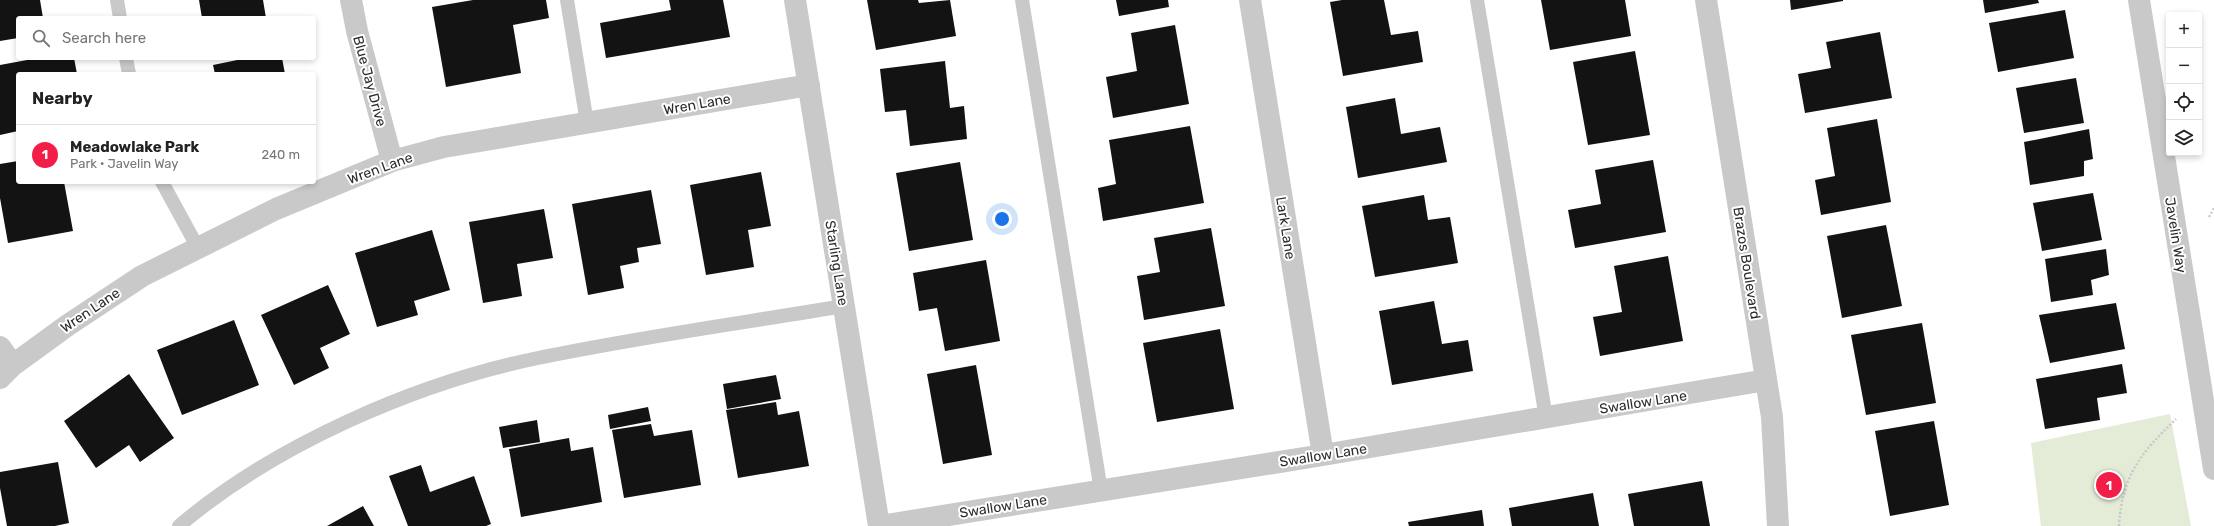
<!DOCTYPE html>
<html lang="en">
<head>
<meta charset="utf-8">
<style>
  body { margin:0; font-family:Rubik,sans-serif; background:#f6f6f6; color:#222 }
  .controls { position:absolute; right:12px; top:12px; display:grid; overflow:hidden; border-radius:4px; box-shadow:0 2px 6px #0003 }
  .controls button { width:36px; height:36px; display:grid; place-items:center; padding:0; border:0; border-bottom:1px solid #e0e0e0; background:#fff; color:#222; font:20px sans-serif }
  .you { position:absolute; left:1002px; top:219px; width:14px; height:14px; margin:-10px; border:3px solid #fff; border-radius:50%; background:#1a73e8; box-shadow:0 0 0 6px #1a73e833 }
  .badge { display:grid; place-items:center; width:26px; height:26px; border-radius:50%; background:#f21e47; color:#fff; font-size:13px; font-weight:700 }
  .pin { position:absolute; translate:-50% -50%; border:2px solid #fff; box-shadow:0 1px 4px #0006 }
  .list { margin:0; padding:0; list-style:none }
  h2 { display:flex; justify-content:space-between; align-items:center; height:52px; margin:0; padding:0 16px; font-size:17px }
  h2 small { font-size:13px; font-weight:400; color:#767676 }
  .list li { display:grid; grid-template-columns:26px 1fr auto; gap:12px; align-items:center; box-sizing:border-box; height:60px; padding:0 16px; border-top:1px solid #e0e0e0 }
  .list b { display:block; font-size:15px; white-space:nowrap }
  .list p { margin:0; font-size:13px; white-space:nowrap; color:#767676 }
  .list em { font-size:13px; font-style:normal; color:#767676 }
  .icon { flex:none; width:22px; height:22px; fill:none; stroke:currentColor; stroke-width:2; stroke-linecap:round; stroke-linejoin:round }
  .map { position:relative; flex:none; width:2214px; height:526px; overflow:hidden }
  .search { position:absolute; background:#fff; box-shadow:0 2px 6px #0003; left:16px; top:16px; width:300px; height:44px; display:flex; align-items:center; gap:10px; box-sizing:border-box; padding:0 14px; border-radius:4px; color:#767676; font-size:15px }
  .panel { position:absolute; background:#fff; box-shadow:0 2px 6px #0003; left:16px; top:72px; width:300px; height:112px; border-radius:4px }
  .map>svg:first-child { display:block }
  .green { fill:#e4ebd7 }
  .building { fill:#131313 }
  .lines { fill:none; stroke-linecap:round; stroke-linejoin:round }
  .path { stroke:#c9c9c9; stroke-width:2.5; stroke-dasharray:2 2; stroke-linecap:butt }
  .lane { stroke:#c9c9c9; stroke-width:14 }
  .street { stroke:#c9c9c9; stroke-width:22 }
  .labels { text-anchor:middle; stroke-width:4; stroke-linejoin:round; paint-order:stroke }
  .street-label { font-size:14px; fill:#2c2c2c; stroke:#fff }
</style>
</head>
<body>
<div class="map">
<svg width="2214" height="526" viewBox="0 0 2214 526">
  <rect width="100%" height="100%" fill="#fff"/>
  <path class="green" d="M2170 414 2191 526H2041L2031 443Z"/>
  <path class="building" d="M0 0H40L43 18H18V38L0 41Z
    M199 0H263L266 18H202Z
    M473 0H546L549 18 513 25 521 73 446 87 432 7Z
    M669 0H723L730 37 606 58 600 23 671 10Z
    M867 0H918L919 3 950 0 956 36 876 50Z
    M1116 0H1168L1169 7 1119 16Z
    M1342 0H1384L1391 35 1418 31 1423 62 1343 76 1330 2Z
    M1541 0H1625L1631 36 1550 50Z
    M1790 0H1843V1L1791 10Z
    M1983 0H2038L2039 3 1985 13Z
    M2065 10 2074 58 1998 72 1989 23Z
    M1175 25 1189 104 1113 118 1106 77 1137 71 1131 33Z
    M1880 32 1892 98 1805 113 1798 74 1831 68 1826 42Z
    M1635 51 1650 135 1588 145 1573 62Z
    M38 58H74L77 74H18V131L0 135V65Z
    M247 58H282L285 74H215L213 65Z
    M945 61 950 108 964 106 967 139 910 146 906 110 885 112 880 69Z
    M2076 78 2084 123 2024 133 2016 88Z
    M1395 98 1401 134 1440 127 1447 162 1358 178 1346 107Z
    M1877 119 1891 202 1821 215 1815 180 1835 176 1827 128Z
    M1190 126 1204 203 1103 221 1098 188 1116 184 1109 140Z
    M2089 129 2093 159 2084 161V176L2030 185 2024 142Z
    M1653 160 1666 232 1575 248 1568 210 1601 204 1595 170Z
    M18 161V182H64L73 231 8 243 0 198V164Z
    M960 162 973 240 909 251 896 173Z
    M761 172 771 226 748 230 754 267 706 275 690 185Z
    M651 190 661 244 637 248 639 262 620 266 624 288 588 295 572 204Z
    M2093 193 2102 240 2042 251 2033 203Z
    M1424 195 1428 220 1450 217 1458 263 1375 277 1362 206Z
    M544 209 553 258 517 264 522 296 483 303 469 222Z
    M1886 225 1902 306 1842 318 1827 236Z
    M1211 228 1225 306 1144 320 1137 276 1160 272 1154 238Z
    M432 230 450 290 414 301 418 315 377 327 355 253Z
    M2106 249 2109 275 2091 280 2093 295 2051 302 2045 259Z
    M1668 256 1683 341 1600 356 1593 317 1622 312 1614 266Z
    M986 260 1000 341 945 351 937 308 919 311 913 273Z
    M328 285 350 334 320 348 329 368 294 385 261 315Z
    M1434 301 1442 344 1468 340 1473 371 1392 385 1379 311Z
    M2116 303 2125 349 2050 363 2039 315Z
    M234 320 259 385 182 415 157 350Z
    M1922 323 1936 403 1866 415 1851 335Z
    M1220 329 1234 409 1157 422 1143 343Z
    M2122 364 2127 393 2097 398 2100 420 2045 429 2036 379Z
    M976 365 992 455 943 464 927 374Z
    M129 374 174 438 140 462 129 445 96 468 64 421Z
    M776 375 781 399 727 409 723 384Z
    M776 402 778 415 799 411 809 466 738 478 726 410Z
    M648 407 651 421 610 429 608 415Z
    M537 420 540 442 503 448 499 427Z
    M1934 421 1949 505 1890 516 1875 431Z
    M651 424 654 436 692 430 701 485 624 498 612 430Z
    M569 438 571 451 593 447 602 502 521 517 509 449Z
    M58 462 69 523 55 526H7L0 488V472Z
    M421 465 430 492 474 476 491 524 486 526H408L389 476Z
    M1702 481 1710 526H1634L1628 494Z
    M1593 493 1599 526H1512L1509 508Z
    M363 506 374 526H327Z
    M1482 510 1484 526H1409L1408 522Z"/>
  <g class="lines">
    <path class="path" d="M2209 217 2214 208
      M2119 526C2122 475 2141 453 2176 419"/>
    <path class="lane" d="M117 0 120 18
      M567 0 587 123
      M1022 0 1101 491
      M1477 0 1546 418
      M126 58 129 74
      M162 182 198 248
      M179 526C274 445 416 383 538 358 639 337 742 323 844 306"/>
    <path class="street" d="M351 0 357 31 392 161
      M795 0 879 526
      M1250 0 1323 455
      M1706 0 1772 417 1778 526
      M2139 0 2214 469
      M0 347 13 365
      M0 378 13 365 68 325 142 276 276 209 392 161 444 147 809 85
      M880 526 1323 455 1766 380"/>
  </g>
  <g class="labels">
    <g class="street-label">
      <text transform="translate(370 81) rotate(75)" y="5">Blue Jay Drive</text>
      <text transform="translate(697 104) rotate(-10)" y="5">Wren Lane</text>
      <text transform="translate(380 168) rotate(-20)" y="5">Wren Lane</text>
      <text transform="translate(1286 228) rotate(81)" y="5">Lark Lane</text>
      <text transform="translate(2176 235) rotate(81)" y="5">Javelin Way</text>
      <text transform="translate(837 263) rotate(81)" y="5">Starling Lane</text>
      <text transform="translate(1747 263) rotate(81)" y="5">Brazos Boulevard</text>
      <text transform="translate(90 310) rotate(-34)" y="5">Wren Lane</text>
      <text transform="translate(1643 402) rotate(-9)" y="5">Swallow Lane</text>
      <text transform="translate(1323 455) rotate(-9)" y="5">Swallow Lane</text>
      <text transform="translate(1003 506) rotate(-9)" y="5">Swallow Lane</text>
    </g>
  </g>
</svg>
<div class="controls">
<button>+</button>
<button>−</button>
<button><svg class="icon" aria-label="locate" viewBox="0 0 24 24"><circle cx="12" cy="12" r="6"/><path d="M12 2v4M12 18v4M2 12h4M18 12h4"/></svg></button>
<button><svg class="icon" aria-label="layers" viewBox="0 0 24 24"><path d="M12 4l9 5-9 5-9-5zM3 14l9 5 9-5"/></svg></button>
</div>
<div class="you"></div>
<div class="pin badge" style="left:2109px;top:485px">1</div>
<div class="search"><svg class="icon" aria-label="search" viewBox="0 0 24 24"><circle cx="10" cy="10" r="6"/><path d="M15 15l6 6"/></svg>Search here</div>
<section class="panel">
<h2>Nearby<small></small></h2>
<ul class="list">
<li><span class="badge">1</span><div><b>Meadowlake Park</b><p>Park · Javelin Way</p></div><em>240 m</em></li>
</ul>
</section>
</div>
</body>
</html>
